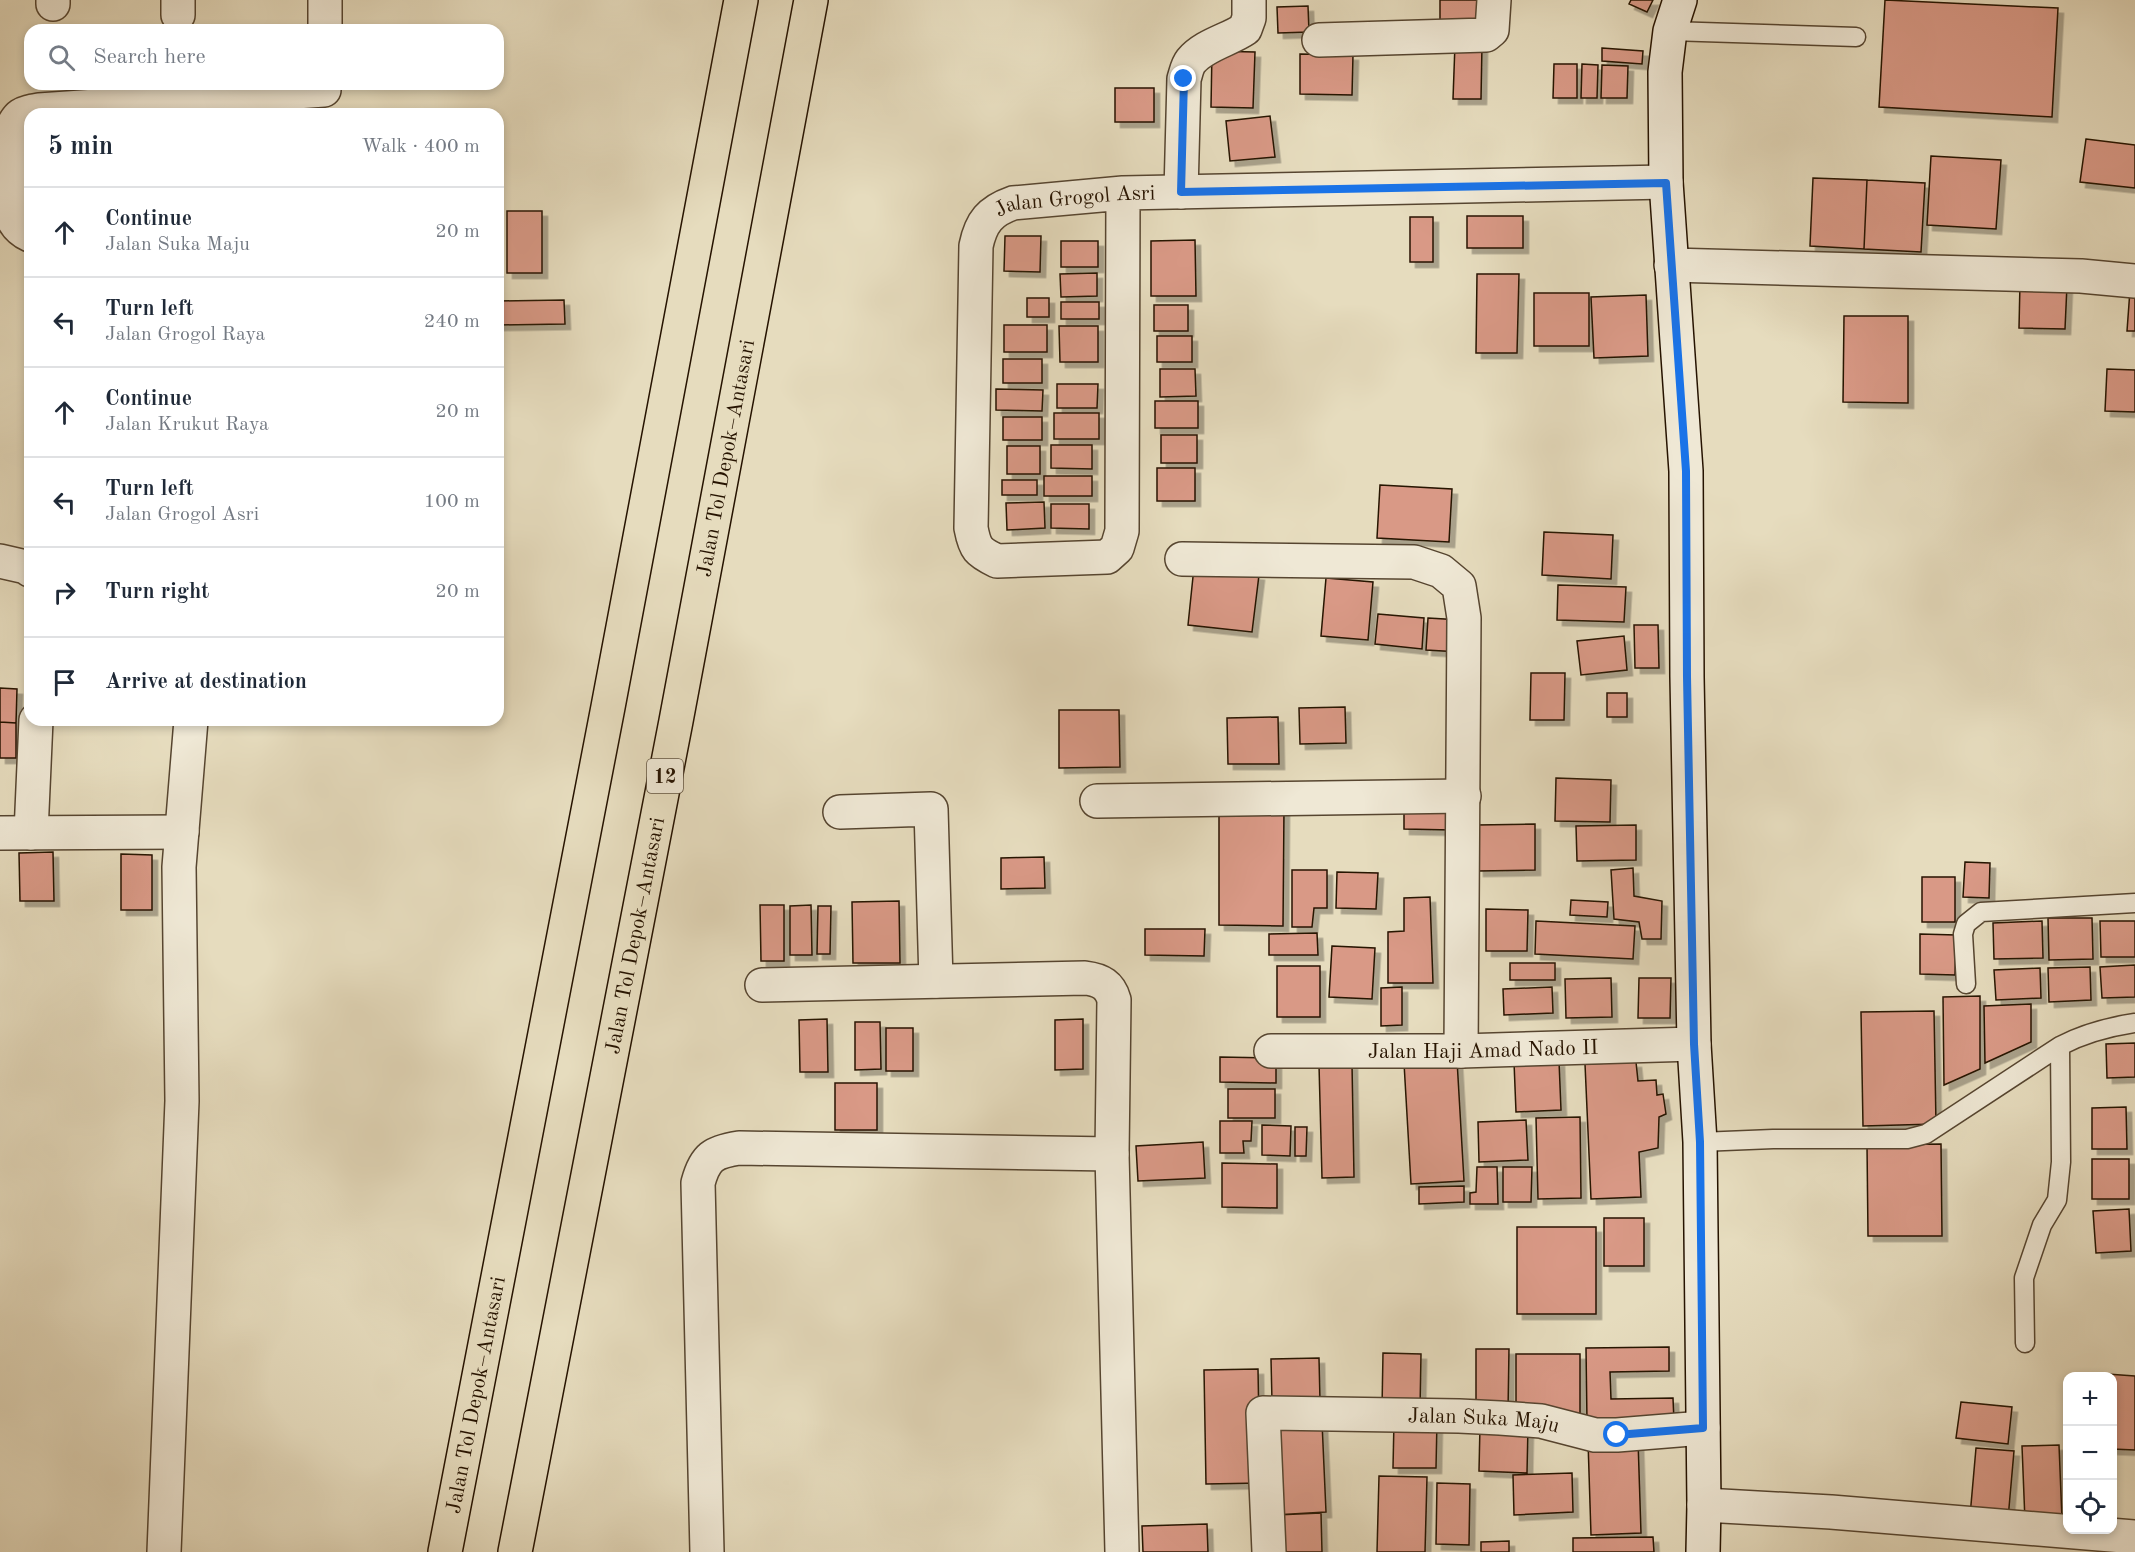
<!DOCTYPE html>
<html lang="en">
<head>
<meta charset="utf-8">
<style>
  body { margin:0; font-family:"Old Standard TT",serif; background:#f2f2f3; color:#1f2937 }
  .controls { position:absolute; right:18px; bottom:18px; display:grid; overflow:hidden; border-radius:12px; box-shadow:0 3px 9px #0003 }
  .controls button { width:54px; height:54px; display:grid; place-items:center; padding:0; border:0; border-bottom:2px solid #e0e1e3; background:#fff; color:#1f2937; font:30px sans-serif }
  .stop { position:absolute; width:18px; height:18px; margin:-14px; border:4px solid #1a73e8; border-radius:50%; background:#fff }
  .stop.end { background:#1a73e8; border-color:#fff; box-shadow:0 2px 6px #0008 }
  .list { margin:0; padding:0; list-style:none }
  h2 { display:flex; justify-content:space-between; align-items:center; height:78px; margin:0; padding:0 24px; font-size:26px }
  h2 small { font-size:20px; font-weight:400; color:#747a83 }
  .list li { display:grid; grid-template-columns:39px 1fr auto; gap:18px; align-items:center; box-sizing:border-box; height:90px; padding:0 24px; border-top:2px solid #e0e1e3 }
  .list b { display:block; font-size:22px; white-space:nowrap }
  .list p { margin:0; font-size:20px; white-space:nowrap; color:#747a83 }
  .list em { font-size:20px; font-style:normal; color:#747a83 }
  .icon { flex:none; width:33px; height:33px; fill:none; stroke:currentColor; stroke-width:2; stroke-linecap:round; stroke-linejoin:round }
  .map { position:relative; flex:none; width:2135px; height:1552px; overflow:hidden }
  .search { position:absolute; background:#fff; box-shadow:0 3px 9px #0003; left:24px; top:24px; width:480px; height:66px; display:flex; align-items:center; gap:15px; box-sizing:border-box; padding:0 21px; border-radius:18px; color:#747a83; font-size:22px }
  .panel { position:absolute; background:#fff; box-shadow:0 3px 9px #0003; left:24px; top:108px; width:480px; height:618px; border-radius:18px }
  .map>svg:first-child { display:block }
  .building { fill:#d99986; stroke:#261300; stroke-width:1.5; filter:url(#shadow) }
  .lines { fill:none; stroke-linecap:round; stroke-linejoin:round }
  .lane-casing { stroke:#564530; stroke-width:21 }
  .street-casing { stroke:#564530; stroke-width:36 }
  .secondary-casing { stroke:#261300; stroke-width:36 }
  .highway-casing { stroke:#261300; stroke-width:36 }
  .lane { stroke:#efe8d5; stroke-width:18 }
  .street { stroke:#efe8d5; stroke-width:33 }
  .secondary { stroke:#efe8d5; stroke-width:33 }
  .highway { stroke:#e6dcbe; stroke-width:33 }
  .route { stroke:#1a73e8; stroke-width:8 }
  .labels { text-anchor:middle; stroke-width:5; stroke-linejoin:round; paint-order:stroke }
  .shield { fill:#efe8d5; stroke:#625340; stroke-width:1.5 }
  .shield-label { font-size:20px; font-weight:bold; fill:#261300 }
  .street-label { font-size:21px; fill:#261300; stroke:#efe8d5 }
</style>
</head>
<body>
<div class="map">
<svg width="2135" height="1552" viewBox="0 0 2135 1552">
  <defs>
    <filter id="shadow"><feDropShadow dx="5.5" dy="5.5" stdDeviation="0" flood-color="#0004"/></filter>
  </defs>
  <rect width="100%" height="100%" fill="#e6dcbe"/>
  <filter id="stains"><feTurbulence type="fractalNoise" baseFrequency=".00333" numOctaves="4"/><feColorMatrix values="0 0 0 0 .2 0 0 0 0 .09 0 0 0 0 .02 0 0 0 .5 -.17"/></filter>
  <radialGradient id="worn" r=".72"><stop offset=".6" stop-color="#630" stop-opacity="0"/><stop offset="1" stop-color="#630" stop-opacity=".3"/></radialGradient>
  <path class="building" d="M1440 0H1489L1488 28 1440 27Z
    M1631 0H1653L1647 12 1629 4Z
    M1885 0 2058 8 2052 117 1879 107Z
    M1308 6 1309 32 1278 33 1277 7Z
    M1455 44 1482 45 1481 99H1453Z
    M1602 48 1643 51 1642 64 1602 61Z
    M1212 51 1255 52 1253 108 1211 107Z
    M1300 54 1353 55 1352 95 1300 94Z
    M1554 64H1577V98H1553Z
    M1582 64 1598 65 1597 98H1581Z
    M1602 65 1628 66 1627 98H1601Z
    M1115 88H1154V122H1115Z
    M1270 116 1275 157 1230 161 1226 121Z
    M2086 139 2135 145V188L2080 182Z
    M1931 156 2001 160 1996 229 1927 225Z
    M1813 178 1867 180 1864 249 1810 246Z
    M1867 180 1925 183 1921 252 1864 249Z
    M507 211H542V273H507Z
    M1467 216H1523V248H1467Z
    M1410 217H1433V262H1410Z
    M1005 236H1041L1040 272 1004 271Z
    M1195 240 1196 296H1151V241Z
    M1061 241H1098V267H1061Z
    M1097 273V296L1061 297 1060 274Z
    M1477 274H1519L1517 353H1476Z
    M2020 283 2067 285 2065 329 2019 328Z
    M2130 290H2135V331H2127Z
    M1534 293H1589V346H1534Z
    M1646 295 1648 356 1594 358 1591 297Z
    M1027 298H1049V317H1027Z
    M564 300 565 324 498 325V301Z
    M1061 302H1099V319H1061Z
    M1154 305H1188V331H1154Z
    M1844 316H1908V403L1843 402Z
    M1004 325H1047V352H1004Z
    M1059 326H1098V362H1060Z
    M1157 336H1192V362H1157Z
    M1003 359H1042V383H1003Z
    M1160 369H1195L1196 396 1160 397Z
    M2107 369 2135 370V412L2105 411Z
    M1057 384H1098L1097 408H1057Z
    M996 389 1043 390 1042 411 996 410Z
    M1155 401H1198V428H1155Z
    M1054 413H1099V439H1054Z
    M1003 417H1042V440H1003Z
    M1161 435H1197V463H1161Z
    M1051 445H1092V469L1051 468Z
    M1007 446H1040V474H1007Z
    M1157 468H1195V501H1157Z
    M1044 476H1092V496H1044Z
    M1002 480H1037V495H1002Z
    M1380 485 1452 489 1449 542 1377 538Z
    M1044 502 1045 528 1007 530 1006 503Z
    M1051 504H1089V529L1051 528Z
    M1544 532 1613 535 1611 579 1542 575Z
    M1194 567 1259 575 1252 632 1188 625Z
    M1326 578 1373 582 1368 640 1321 636Z
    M1558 585 1626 587 1624 622 1557 620Z
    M1378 614 1424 618 1422 649 1375 644Z
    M1428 618 1461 620 1460 652 1426 650Z
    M1634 625H1658L1659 668H1635Z
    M1624 636 1627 670 1581 675 1577 641Z
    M1531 673H1565L1564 720H1530Z
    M0 688 17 689 16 723 0 722Z
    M1607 693H1627V717H1607Z
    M1345 707 1346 743 1300 744 1299 708Z
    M1059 710H1119L1120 767 1059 768Z
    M1278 717 1279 764H1228L1227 718Z
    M0 722 16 723V758H0Z
    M1556 778 1611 780 1610 822 1555 821Z
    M1404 806 1453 807 1452 830 1404 829Z
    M1219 807 1284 808 1283 926 1219 925Z
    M1535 824V870L1478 871 1477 825Z
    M1636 825V860L1577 861 1576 826Z
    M53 852 54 901H20L19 853Z
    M121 854 152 855V910H121Z
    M1044 857 1045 888 1001 889V858Z
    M1965 862 1990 863 1989 898 1963 897Z
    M1633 868 1634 896 1662 901 1661 939H1642L1639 922 1614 919 1611 870Z
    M1292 870H1327V908H1314L1312 927H1292Z
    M1337 872 1378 873 1376 909 1336 908Z
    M1922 877H1955V922H1922Z
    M1430 897 1433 983H1388V932L1404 931V898Z
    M1571 900 1608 902 1607 917 1570 915Z
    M899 901 900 963H853L852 902Z
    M760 905H784V961H761Z
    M811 905 812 955H790V906Z
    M818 906H831L830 954H817Z
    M1486 909 1528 910 1527 951H1486Z
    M2048 918H2092L2093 959 2049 960Z
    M1536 921 1635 926 1633 959 1535 954Z
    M2042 921 2043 958 1994 959 1993 923Z
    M2100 921H2135V957H2101Z
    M1145 929H1205L1204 956 1145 955Z
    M1317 933 1318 955H1269V934Z
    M1920 934 1956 935 1955 975 1920 974Z
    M1332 946 1375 948 1372 999 1329 997Z
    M1510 963H1555V980H1510Z
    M2135 965V997L2102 998 2100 967Z
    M1277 966H1320V1017H1277Z
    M2090 967 2091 1000 2049 1002 2048 968Z
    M2040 968 2041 998 1996 1000 1994 970Z
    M1611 978 1612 1017 1566 1018 1565 979Z
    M1639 978H1671L1670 1018H1638Z
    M1402 987V1025L1381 1026V988Z
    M1552 987 1553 1013 1504 1015 1503 989Z
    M1980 996V1069L1944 1085 1943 997Z
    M2031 1004V1042L1985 1063 1984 1006Z
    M1934 1011 1936 1124 1863 1126 1861 1012Z
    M827 1019 828 1072H800L799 1020Z
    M1083 1019V1069L1055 1070V1020Z
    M855 1022H880L881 1069 855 1070Z
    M886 1028H913V1071H886Z
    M2135 1043V1077L2107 1078 2106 1044Z
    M1220 1057 1276 1058V1083L1220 1082Z
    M1457 1060 1464 1181 1411 1184 1404 1063Z
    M1559 1061 1561 1110 1516 1112 1514 1062Z
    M1636 1062 1638 1081 1656 1080 1657 1095 1663 1094 1666 1114 1659 1117 1658 1148 1639 1152 1641 1197 1591 1199 1585 1064Z
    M1352 1064 1354 1177 1322 1178 1319 1065Z
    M835 1083H877V1130H835Z
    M1228 1089H1275V1118H1228Z
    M2126 1107 2127 1149H2092V1108Z
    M1580 1117 1581 1198 1538 1199 1536 1118Z
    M1526 1120 1528 1160 1479 1162 1478 1122Z
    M1220 1121H1252L1251 1141H1243L1244 1153H1220Z
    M1262 1125 1291 1126 1290 1156 1262 1155Z
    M1295 1127H1307L1306 1156H1295Z
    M1203 1142 1205 1178 1138 1181 1136 1146Z
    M1941 1144 1942 1236H1868L1867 1145Z
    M2092 1159H2129V1199H2092Z
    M1222 1163 1277 1164V1208L1222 1207Z
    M1477 1167H1497L1498 1204H1470V1193L1476 1192Z
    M1503 1167H1532L1531 1202H1503Z
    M1464 1186V1202L1419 1204V1187Z
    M2129 1209 2131 1251 2096 1253 2093 1211Z
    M1604 1218H1644V1266H1604Z
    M1517 1227H1596V1314H1517Z
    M1669 1347V1371L1610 1372 1611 1399 1673 1398 1674 1422 1587 1423 1586 1348Z
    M1476 1349H1509L1508 1411 1476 1410Z
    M1383 1353 1421 1354 1420 1409 1382 1408Z
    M1516 1354H1580V1415H1516Z
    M1319 1358 1320 1401 1272 1402 1271 1359Z
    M1258 1369 1260 1483 1206 1484 1204 1370Z
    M2107 1374 2135 1376V1450L2112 1449V1376H2107Z
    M1961 1402 2012 1407 2008 1444 1956 1438Z
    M1394 1421H1437L1436 1468H1393Z
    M1322 1422 1326 1512 1274 1515 1269 1424Z
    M1480 1426H1528L1527 1473 1479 1471Z
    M1638 1440 1641 1533 1591 1535 1588 1441Z
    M2059 1445 2062 1519 2025 1521 2022 1446Z
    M1976 1448 2014 1451 2008 1519 1970 1516Z
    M1572 1473 1573 1512 1514 1515 1513 1475Z
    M1379 1476 1427 1477 1425 1552H1377Z
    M1437 1483 1470 1484 1469 1545 1436 1544Z
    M1321 1513 1322 1552H1277L1276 1515Z
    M1207 1524 1208 1552H1143L1142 1526Z
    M1653 1537 1654 1552H1573V1538Z
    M1509 1541V1552H1481V1542Z"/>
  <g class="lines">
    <g class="lane-casing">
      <path id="lane" d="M1670 31 1856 37
        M1966 984 1963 934 1966 924 1981 912 2135 903
        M1700 1142 1773 1139H1907L1926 1134 2060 1046C2085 1033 2108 1027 2135 1023
        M2025 1343 2024 1278 2042 1225 2057 1200 2061 1162 2060 1046"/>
    </g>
    <g class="street-casing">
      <g id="street">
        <path d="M53 0V4"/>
        <path d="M178 0V15"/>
        <path d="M325 0V30"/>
        <path d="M1319 40 1486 35 1492 30 1494 0"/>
        <path d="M1181 192 1184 79C1186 73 1187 66 1191 61 1204 45 1229 40 1245 29L1249 18V0"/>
        <path id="s1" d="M1123 193 1122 531 1117 548 1107 557 997 561C978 552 975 549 971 528L976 246C981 222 990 211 1013 203L1123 193 1666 182"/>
        <path d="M30 235C19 230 14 224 11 213V131C17 114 22 113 39 110L324 90"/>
        <path d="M1671 265 2081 276 2135 281"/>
        <path d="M1182 559 1414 562 1441 571 1459 586 1464 618 1461 1051"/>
        <path d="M0 561 26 567 30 570"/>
        <path d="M1097 801 1464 796"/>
        <path d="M840 812 931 809 936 981"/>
        <path d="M0 833 182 832"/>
        <path d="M31 833 36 720"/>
        <path d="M762 985 1085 978C1101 980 1110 985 1114 1000L1112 1154 1122 1552"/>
        <path id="s2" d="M1271 1051H1461L1694 1044"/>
        <path d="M1704 1505 1831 1512 2135 1537"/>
        <path d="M164 1552 182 1101 179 867 191 720"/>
        <path d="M707 1552 698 1183C705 1157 713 1152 739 1148L1112 1154"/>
        <path id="s3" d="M1269 1552 1263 1413 1459 1416 1500 1418 1541 1421 1595 1435H1617L1703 1428"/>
      </g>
    </g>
    <g class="secondary-casing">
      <path id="secondary" d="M1680 0 1670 31 1665 72 1666 182 1686 471 1687 677 1694 1044 1700 1142 1704 1505 1703 1552"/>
    </g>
    <g class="highway-casing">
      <g id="highway">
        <path id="s4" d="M445 1552 608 707 741 0"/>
        <path id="s5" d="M515 1552 676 721 811 0"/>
      </g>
    </g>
    <use href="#lane" class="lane"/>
    <use href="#street" class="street"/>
    <use href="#secondary" class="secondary"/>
    <use href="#highway" class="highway"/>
  </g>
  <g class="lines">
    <path class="route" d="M1184 79 1181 192 1666 183 1686 471 1687 677 1694 1044 1700 1142 1703 1428 1617 1435"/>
  </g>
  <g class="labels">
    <rect class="shield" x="647" y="759" width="36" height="34" rx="4.5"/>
    <g class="shield-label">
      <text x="665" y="783">12</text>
    </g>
    <g class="street-label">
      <text dy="7" stroke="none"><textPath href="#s1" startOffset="928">Jalan Grogol Asri</textPath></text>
      <text dy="7" stroke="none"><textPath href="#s5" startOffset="1114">Jalan Tol Depok–Antasari</textPath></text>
      <text dy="7" stroke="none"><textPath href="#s5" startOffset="628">Jalan Tol Depok–Antasari</textPath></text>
      <text dy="7" stroke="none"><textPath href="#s2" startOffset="212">Jalan Haji Amad Nado II</textPath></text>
      <text dy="7" stroke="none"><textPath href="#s4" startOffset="160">Jalan Tol Depok–Antasari</textPath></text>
      <text dy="7" stroke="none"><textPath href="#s3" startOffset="360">Jalan Suka Maju</textPath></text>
    </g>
  </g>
  <rect width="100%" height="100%" filter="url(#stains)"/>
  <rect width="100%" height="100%" fill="url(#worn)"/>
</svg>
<div class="controls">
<button>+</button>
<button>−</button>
<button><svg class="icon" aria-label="locate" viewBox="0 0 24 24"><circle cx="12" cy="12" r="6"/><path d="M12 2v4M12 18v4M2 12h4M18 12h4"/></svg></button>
</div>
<div class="stop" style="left:1617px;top:1435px"></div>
<div class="stop end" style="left:1184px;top:79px"></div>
<div class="search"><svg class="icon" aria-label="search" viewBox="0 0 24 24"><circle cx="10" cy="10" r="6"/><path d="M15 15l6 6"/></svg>Search here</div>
<section class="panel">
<h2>5 min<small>Walk · 400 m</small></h2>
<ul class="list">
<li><svg class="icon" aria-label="ahead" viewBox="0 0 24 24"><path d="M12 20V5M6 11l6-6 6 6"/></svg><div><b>Continue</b><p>Jalan Suka Maju</p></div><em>20 m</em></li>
<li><svg class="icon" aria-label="left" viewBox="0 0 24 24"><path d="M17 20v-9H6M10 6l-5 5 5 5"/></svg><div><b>Turn left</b><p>Jalan Grogol Raya</p></div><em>240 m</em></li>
<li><svg class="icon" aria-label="ahead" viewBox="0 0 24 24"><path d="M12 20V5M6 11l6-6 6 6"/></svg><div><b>Continue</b><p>Jalan Krukut Raya</p></div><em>20 m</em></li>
<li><svg class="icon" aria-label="left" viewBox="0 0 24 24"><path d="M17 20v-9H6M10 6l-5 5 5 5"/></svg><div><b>Turn left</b><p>Jalan Grogol Asri</p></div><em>100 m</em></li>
<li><svg class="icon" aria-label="right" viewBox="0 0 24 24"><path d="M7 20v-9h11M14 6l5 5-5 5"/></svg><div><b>Turn right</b></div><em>20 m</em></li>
<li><svg class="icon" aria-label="arrive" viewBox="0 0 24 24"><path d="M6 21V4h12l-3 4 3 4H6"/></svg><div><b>Arrive at destination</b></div></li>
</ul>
</section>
</div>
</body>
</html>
